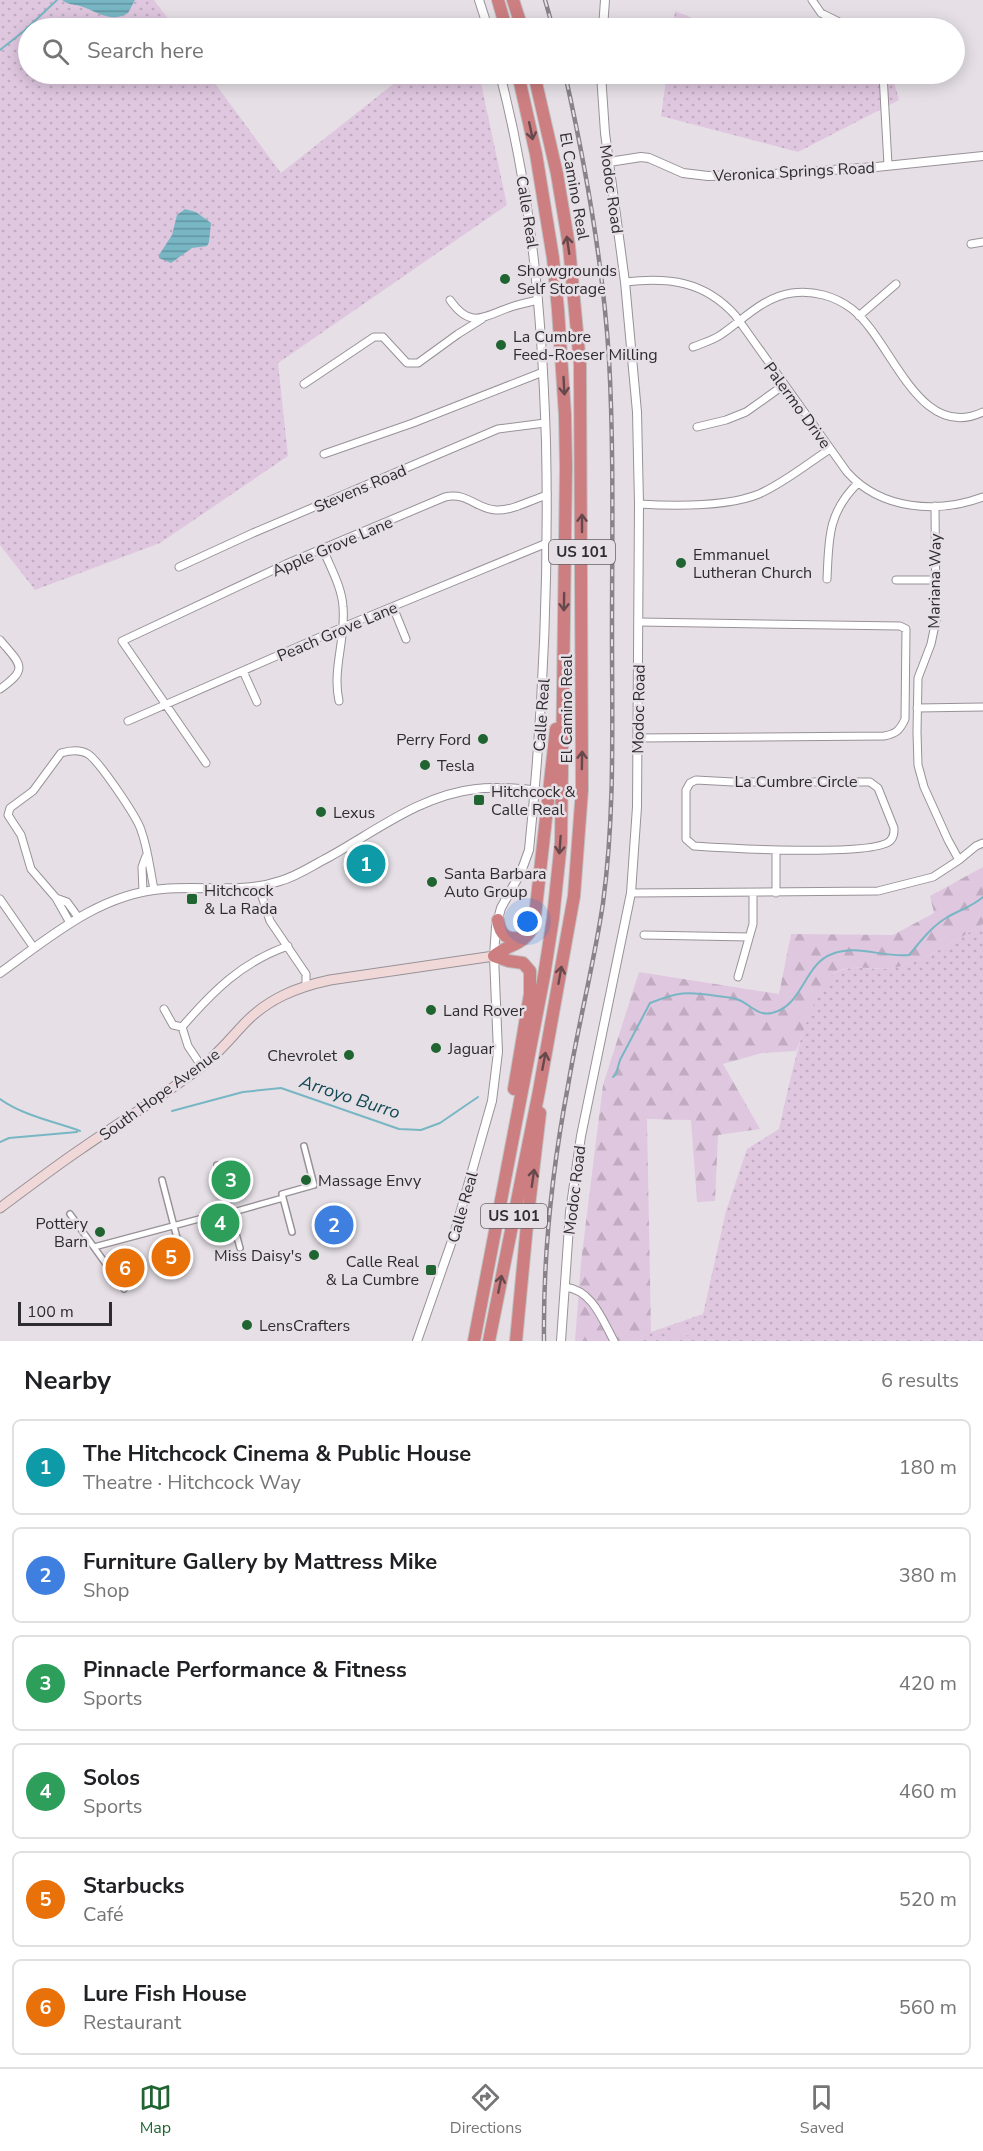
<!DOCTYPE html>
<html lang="en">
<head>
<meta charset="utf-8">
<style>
  body { margin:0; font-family:"Nunito Sans",sans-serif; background:#f2f2f2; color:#202124 }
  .scale { position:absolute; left:18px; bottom:15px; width:94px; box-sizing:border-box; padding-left:6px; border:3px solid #2f2c2f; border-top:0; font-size:16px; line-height:21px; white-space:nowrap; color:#2f2c2f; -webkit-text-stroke:4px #e6e0e6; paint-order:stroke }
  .you { position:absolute; left:528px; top:922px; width:21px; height:21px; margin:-15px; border:4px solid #fff; border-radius:50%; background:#1a73e8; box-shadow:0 0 0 9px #1a73e833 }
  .badge { display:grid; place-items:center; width:39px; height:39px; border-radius:50%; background:#206531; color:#fff; font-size:20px; font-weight:700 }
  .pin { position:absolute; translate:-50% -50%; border:3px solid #fff; box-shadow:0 2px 6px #0006 }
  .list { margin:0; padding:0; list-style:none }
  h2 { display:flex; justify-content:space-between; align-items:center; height:78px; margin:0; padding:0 24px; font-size:26px }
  h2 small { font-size:20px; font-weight:400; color:#757577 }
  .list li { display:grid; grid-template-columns:39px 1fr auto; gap:18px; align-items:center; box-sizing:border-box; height:96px; margin:0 12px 12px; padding:0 12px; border:2px solid #e0e0e0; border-radius:9px }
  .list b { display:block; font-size:22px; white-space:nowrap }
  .list p { margin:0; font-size:20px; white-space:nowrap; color:#757577 }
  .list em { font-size:20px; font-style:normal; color:#757577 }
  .icon { flex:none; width:33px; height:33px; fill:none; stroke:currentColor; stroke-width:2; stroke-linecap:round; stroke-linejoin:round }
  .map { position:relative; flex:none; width:983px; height:1341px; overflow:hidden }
  .search { position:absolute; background:#fff; box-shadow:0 3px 15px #0003; left:18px; right:18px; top:18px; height:66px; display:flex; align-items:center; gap:15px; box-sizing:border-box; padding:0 21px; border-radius:33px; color:#757577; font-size:22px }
  .sheet { height:726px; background:#fff }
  nav { display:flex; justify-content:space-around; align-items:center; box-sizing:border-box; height:84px; border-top:2px solid #e0e0e0; background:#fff; font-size:16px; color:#757577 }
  nav a { display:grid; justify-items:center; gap:3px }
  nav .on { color:#206531 }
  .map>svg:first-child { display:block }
  .grass { fill:url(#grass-dots) }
  .forest { fill:url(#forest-firs) }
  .garden { fill:#dfc7e0 }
  .water { fill:url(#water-rules) }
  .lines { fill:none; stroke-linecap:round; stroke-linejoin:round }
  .stream { stroke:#78b6c4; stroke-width:2 }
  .pedestrian-casing { stroke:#989298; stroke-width:8 }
  .minor-casing { stroke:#989298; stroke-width:9 }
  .tertiary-casing { stroke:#989298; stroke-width:10 }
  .secondary-casing { stroke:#989298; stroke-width:11 }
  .motorway-casing { stroke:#c1c0c1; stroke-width:14 }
  .pedestrian { stroke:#fff; stroke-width:5 }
  .minor { stroke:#fff; stroke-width:7 }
  .tertiary { stroke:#fff; stroke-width:8 }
  .secondary { stroke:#f0d8d9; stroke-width:9 }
  .motorway { stroke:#cc7e81; stroke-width:12 }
  .rail-casing { stroke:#888388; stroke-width:4.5 }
  .rail { stroke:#e6e0e6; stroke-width:2; stroke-dasharray:7; stroke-linecap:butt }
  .oneway { stroke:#66494c }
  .poi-dot { fill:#206531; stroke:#e6e0e6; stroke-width:2 }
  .labels { text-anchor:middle; stroke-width:5; stroke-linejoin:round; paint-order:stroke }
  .shield { fill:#e6e0e6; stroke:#666266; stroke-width:1.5 }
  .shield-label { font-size:15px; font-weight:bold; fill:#2f2c2f }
  .street-label { font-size:16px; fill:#2f2c2f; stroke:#e6e0e6 }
  .poi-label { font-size:16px; fill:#2f2c2f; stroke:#e6e0e6; text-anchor:start }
  .water-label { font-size:18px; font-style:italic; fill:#134a55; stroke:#e6e0e6 }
</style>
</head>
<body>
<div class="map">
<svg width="983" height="1341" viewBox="0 0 983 1341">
  <defs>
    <pattern id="grass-dots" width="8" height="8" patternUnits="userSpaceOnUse" patternTransform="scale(1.5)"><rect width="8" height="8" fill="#dfc7e0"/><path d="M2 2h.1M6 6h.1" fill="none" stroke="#c0abc0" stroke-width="1.8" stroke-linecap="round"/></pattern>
    <pattern id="forest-firs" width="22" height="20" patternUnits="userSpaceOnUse" patternTransform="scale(1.5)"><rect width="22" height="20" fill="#dfc7e0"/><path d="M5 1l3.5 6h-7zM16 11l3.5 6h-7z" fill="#c0abc0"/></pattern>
    <pattern id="water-rules" width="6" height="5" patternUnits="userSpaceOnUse" patternTransform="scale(1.5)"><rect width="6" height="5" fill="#78b6c4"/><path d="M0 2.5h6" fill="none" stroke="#6394a0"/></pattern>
  </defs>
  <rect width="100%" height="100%" fill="#e6e0e6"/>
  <path class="grass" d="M0 0H154L175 28H28V74H208L281 173 406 74H479L507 205 278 363 288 456 160 543 35 590 0 545Z
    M675 11 717 28H673Z
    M667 74H892L899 100 798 152 661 116Z
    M983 924V1341H633L651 1332 703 1314 726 1211 747 1149 779 1129C787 1096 806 993 833 974 849 963 874 971 892 968 925 962 955 940 983 924Z"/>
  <path class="forest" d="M983 867V924C955 940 926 961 893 968 875 971 844 962 831 976 813 996 806 1027 796 1051L762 1053 723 1064 760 1129 718 1135 715 1201 697 1202 691 1120 647 1119 651 1332 633 1341H575L581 1262 603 1085 639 972 779 994 791 934 893 935 934 913 930 896Z"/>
  <path class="garden" d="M686 1325 689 1335 668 1341 665 1332Z"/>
  <path class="water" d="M62 0H135L128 13C111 24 97 11 80 6 73 4 68 5 62 0Z
    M185 209 196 212 211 223 209 242 207 246 192 248 171 263 159 258V255L172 235 177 215Z"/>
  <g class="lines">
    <path class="stream" d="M0 50 24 31 57 0
      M613 1077 616 1074 620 1060 650 1003C678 992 686 991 717 996 724 997 733 997 739 1000 751 1005 757 1016 772 1013 803 1006 804 964 832 954 858 944 883 958 909 955 920 942 931 927 946 918 959 910 972 907 983 897
      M0 1099C24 1116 53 1121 80 1131
      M172 1111 243 1092 281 1088 399 1129 421 1130 440 1123 478 1097
      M0 1142 9 1138 77 1132"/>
    <g class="pedestrian-casing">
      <path id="pedestrian" d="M217 1165 240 1248
        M162 1180 184 1265
        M230 1213 283 1198
        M70 1214 124 1289
        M292 1232 282 1194 314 1185 304 1146
        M94 1247 229 1211"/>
    </g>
    <g class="minor-casing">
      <path id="minor" d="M812 0 821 13 851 28
        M883 74 888 165
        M971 244 983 242
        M625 282C669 277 704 281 735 315L847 472C881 510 937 514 983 497
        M450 300C471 330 484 316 511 307 520 304 529 302 538 300
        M859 316 896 284
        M693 347C703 343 714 340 722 334 745 318 764 297 792 293 813 290 835 296 852 309 892 340 918 443 983 412
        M304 384 374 337H383L407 363H418L458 334 482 319
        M697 427 726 420 746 412 784 385
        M324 454 413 423 543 372
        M639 504C673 506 727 507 759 494 784 483 807 464 830 449
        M935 506 936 620 931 644 918 678 917 732 918 765 924 787 948 840 959 860
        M323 549C330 567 342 587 343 607 346 639 332 669 339 701
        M179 567 253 533 498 429 545 423
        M827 579C829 540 827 514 857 484
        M896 580H936
        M393 607 406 639
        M0 640C20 664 30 668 0 689
        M243 671 257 702
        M917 708 983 707
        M128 721 343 627 547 543
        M638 738 884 736C896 734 900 730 905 719L906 629 900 626 639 622
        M206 763 122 641 286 564 445 497C468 492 476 509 496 510 512 511 531 500 547 495
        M696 780 733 782H870L878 788 894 828C894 833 894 837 890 841 872 857 724 848 694 846L686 839V790L690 783Z
        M259 887 270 921 306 974V985
        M143 892 142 867 146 856
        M631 893 878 891 933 877 959 860 976 846 983 843
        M776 893V850
        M56 898 67 902 78 917
        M0 899 34 948
        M70 923 56 898 31 869 21 835 8 815 10 808 33 791 61 753C71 750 80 749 88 754 99 761 137 817 141 830 148 849 150 870 154 889
        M644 935 749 937
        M738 977 753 924V894
        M164 1009 173 1025 182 1027
        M202 1067 188 1046 182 1027C213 991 242 962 288 946
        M565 1287C592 1290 602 1319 614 1341"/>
    </g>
    <g class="tertiary-casing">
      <path id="tertiary" d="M479 0 488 28
        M603 28 605 0
        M609 162 641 157 649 158 683 173 708 176 774 174 876 167 983 156
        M0 973C50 937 99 894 163 889 203 885 242 894 280 881 298 876 313 865 329 857 376 831 421 795 476 789 496 786 515 789 535 790
        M417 1341 453 1238 492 1101 498 1052 494 956 496 927 501 908 521 872 529 850C543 714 549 578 546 442 542 315 532 197 500 74
        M561 1341 570 1212 581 1136 631 893 637 807 639 504 637 412 625 282 605 133 601 74"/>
    </g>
    <g class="secondary-casing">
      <path id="secondary" d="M0 1208C27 1188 53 1168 81 1149 121 1121 162 1097 201 1067 217 1055 229 1040 243 1025 267 999 297 987 330 980L494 956"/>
    </g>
    <g class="motorway-casing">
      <path id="motorway" d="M498 0 506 28
        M513 0 522 28
        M498 920C500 935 507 941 523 937
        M494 956C510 943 524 946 534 925L556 729
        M494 956 509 961 523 963 530 971V994L514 1089
        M474 1341 544 976 553 918 561 842 566 467 565 415 558 310 553 258 536 154 518 74
        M489 1341 539 1091 574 896 582 790 580 364 569 246 557 174 534 74
        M516 1341 528 1214 540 1113"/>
    </g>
    <use href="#pedestrian" class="pedestrian"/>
    <use href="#minor" class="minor"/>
    <use href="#tertiary" class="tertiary"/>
    <use href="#secondary" class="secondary"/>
    <use href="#motorway" class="motorway"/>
    <g class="rail-casing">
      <path id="rail" d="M545 0 553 28
        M544 1341C543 1255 552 1170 568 1086 578 1025 594 964 603 903 615 814 612 724 612 634 612 542 614 450 609 359 603 262 586 168 565 74"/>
    </g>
    <use href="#rail" class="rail"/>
  </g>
  <defs><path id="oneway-shaft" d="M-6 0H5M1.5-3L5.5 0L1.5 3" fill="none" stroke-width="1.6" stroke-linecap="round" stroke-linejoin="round" transform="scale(1.5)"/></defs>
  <g class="oneway">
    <use href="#oneway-shaft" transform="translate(531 131) rotate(78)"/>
    <use href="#oneway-shaft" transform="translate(568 245) rotate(-98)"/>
    <use href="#oneway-shaft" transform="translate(564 386) rotate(87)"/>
    <use href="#oneway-shaft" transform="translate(582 523) rotate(-90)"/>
    <use href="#oneway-shaft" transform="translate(564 602) rotate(91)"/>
    <use href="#oneway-shaft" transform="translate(582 760) rotate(-89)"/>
    <use href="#oneway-shaft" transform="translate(560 845) rotate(94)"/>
    <use href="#oneway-shaft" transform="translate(560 975) rotate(-80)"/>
    <use href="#oneway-shaft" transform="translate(544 1061) rotate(-79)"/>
    <use href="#oneway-shaft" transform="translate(533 1178) rotate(-82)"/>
    <use href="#oneway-shaft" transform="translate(500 1284) rotate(-79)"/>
  </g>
  <g class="poi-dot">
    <circle cx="505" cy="279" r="6"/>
    <circle cx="501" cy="345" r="6"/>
    <circle cx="681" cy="563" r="6"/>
    <circle cx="483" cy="739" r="6"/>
    <circle cx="425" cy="765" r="6"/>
    <rect x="473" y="794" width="12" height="12" rx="3"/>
    <circle cx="321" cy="812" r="6"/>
    <circle cx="432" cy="882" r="6"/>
    <rect x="186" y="893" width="12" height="12" rx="3"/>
    <circle cx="431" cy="1010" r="6"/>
    <circle cx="436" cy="1048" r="6"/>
    <circle cx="349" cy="1055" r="6"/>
    <circle cx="306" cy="1180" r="6"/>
    <circle cx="100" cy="1232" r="6"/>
    <circle cx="314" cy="1255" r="6"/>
    <rect x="425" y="1264" width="12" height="12" rx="3"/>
    <circle cx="247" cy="1325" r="6"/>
  </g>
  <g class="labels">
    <g class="shield">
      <rect x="549" y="540" width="66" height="24" rx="4.5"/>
      <rect x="481" y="1204" width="66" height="24" rx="4.5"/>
    </g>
    <g class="shield-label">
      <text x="582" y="557">US 101</text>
      <text x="514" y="1221">US 101</text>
    </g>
    <g class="street-label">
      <text transform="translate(794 171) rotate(-3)" y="6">Veronica Springs Road</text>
      <text transform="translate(575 186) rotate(80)" y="6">El Camino Real</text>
      <text transform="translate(612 189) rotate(82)" y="6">Modoc Road</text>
      <text transform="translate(528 212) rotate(81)" y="6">Calle Real</text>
      <text transform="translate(798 405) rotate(54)" y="6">Palermo Drive</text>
      <text transform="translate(360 488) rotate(-23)" y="6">Stevens Road</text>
      <text transform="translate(332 546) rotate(-23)" y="6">Apple Grove Lane</text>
      <text transform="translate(934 581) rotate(-89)" y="6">Mariana Way</text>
      <text transform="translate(337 631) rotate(-23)" y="6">Peach Grove Lane</text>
      <text transform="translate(566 709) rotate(-90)" y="6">El Camino Real</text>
      <text transform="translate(638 709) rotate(-89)" y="6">Modoc Road</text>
      <text transform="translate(541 715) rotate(-86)" y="6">Calle Real</text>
      <text x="796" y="787">La Cumbre Circle</text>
      <text transform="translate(159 1094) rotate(-36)" y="6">South Hope Avenue</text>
      <text transform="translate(574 1190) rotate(-83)" y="6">Modoc Road</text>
      <text transform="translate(462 1207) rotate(-74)" y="6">Calle Real</text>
    </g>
    <g class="poi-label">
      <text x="517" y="276">Showgrounds<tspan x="517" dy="18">Self Storage</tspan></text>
      <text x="513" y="342">La Cumbre<tspan x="513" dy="18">Feed-Roeser Milling</tspan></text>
      <text x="693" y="560">Emmanuel<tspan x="693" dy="18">Lutheran Church</tspan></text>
      <text x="471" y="745" text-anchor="end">Perry Ford</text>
      <text x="437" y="771">Tesla</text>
      <text x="491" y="797">Hitchcock &amp;<tspan x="491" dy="18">Calle Real</tspan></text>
      <text x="333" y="818">Lexus</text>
      <text x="444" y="879">Santa Barbara<tspan x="444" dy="18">Auto Group</tspan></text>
      <text x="204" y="896">Hitchcock<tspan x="204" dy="18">&amp; La Rada</tspan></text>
      <text x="443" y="1016">Land Rover</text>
      <text x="448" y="1054">Jaguar</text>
      <text x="337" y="1061" text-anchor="end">Chevrolet</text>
      <text x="318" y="1186">Massage Envy</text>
      <text x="88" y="1229" text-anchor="end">Pottery<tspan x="88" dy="18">Barn</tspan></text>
      <text x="302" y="1261" text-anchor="end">Miss Daisy's</text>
      <text x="419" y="1267" text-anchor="end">Calle Real<tspan x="419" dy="18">&amp; La Cumbre</tspan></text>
      <text x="259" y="1331">LensCrafters</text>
    </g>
    <g class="water-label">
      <text transform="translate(350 1097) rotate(18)" y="6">Arroyo Burro</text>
    </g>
  </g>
</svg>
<div class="scale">100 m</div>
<div class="you"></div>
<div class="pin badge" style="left:366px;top:864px;background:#0f9aa8">1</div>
<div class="pin badge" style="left:334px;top:1225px;background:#3f7fe0">2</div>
<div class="pin badge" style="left:231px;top:1180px;background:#2e9e5b">3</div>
<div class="pin badge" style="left:220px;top:1223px;background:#2e9e5b">4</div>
<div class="pin badge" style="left:171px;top:1257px;background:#e8710a">5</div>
<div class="pin badge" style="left:125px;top:1268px;background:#e8710a">6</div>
<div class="search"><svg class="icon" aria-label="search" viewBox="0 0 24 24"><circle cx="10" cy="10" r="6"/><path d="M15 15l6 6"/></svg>Search here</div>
</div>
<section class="sheet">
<h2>Nearby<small>6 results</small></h2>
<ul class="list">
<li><span class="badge" style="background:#0f9aa8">1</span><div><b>The Hitchcock Cinema &amp; Public House</b><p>Theatre · Hitchcock Way</p></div><em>180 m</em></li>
<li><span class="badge" style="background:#3f7fe0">2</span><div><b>Furniture Gallery by Mattress Mike</b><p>Shop</p></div><em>380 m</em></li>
<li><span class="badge" style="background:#2e9e5b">3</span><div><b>Pinnacle Performance &amp; Fitness</b><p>Sports</p></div><em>420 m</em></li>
<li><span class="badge" style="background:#2e9e5b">4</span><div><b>Solos</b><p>Sports</p></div><em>460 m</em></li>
<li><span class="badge" style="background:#e8710a">5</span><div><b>Starbucks</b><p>Café</p></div><em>520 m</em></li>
<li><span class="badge" style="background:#e8710a">6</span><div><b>Lure Fish House</b><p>Restaurant</p></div><em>560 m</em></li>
</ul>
</section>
<nav>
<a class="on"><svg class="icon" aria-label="map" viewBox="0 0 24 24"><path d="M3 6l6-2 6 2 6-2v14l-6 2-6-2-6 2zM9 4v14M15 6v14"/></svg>Map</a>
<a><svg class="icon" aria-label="directions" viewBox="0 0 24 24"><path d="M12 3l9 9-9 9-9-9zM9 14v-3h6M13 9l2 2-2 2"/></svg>Directions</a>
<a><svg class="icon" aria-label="saved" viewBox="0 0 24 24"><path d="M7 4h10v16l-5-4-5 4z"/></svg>Saved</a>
</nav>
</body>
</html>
